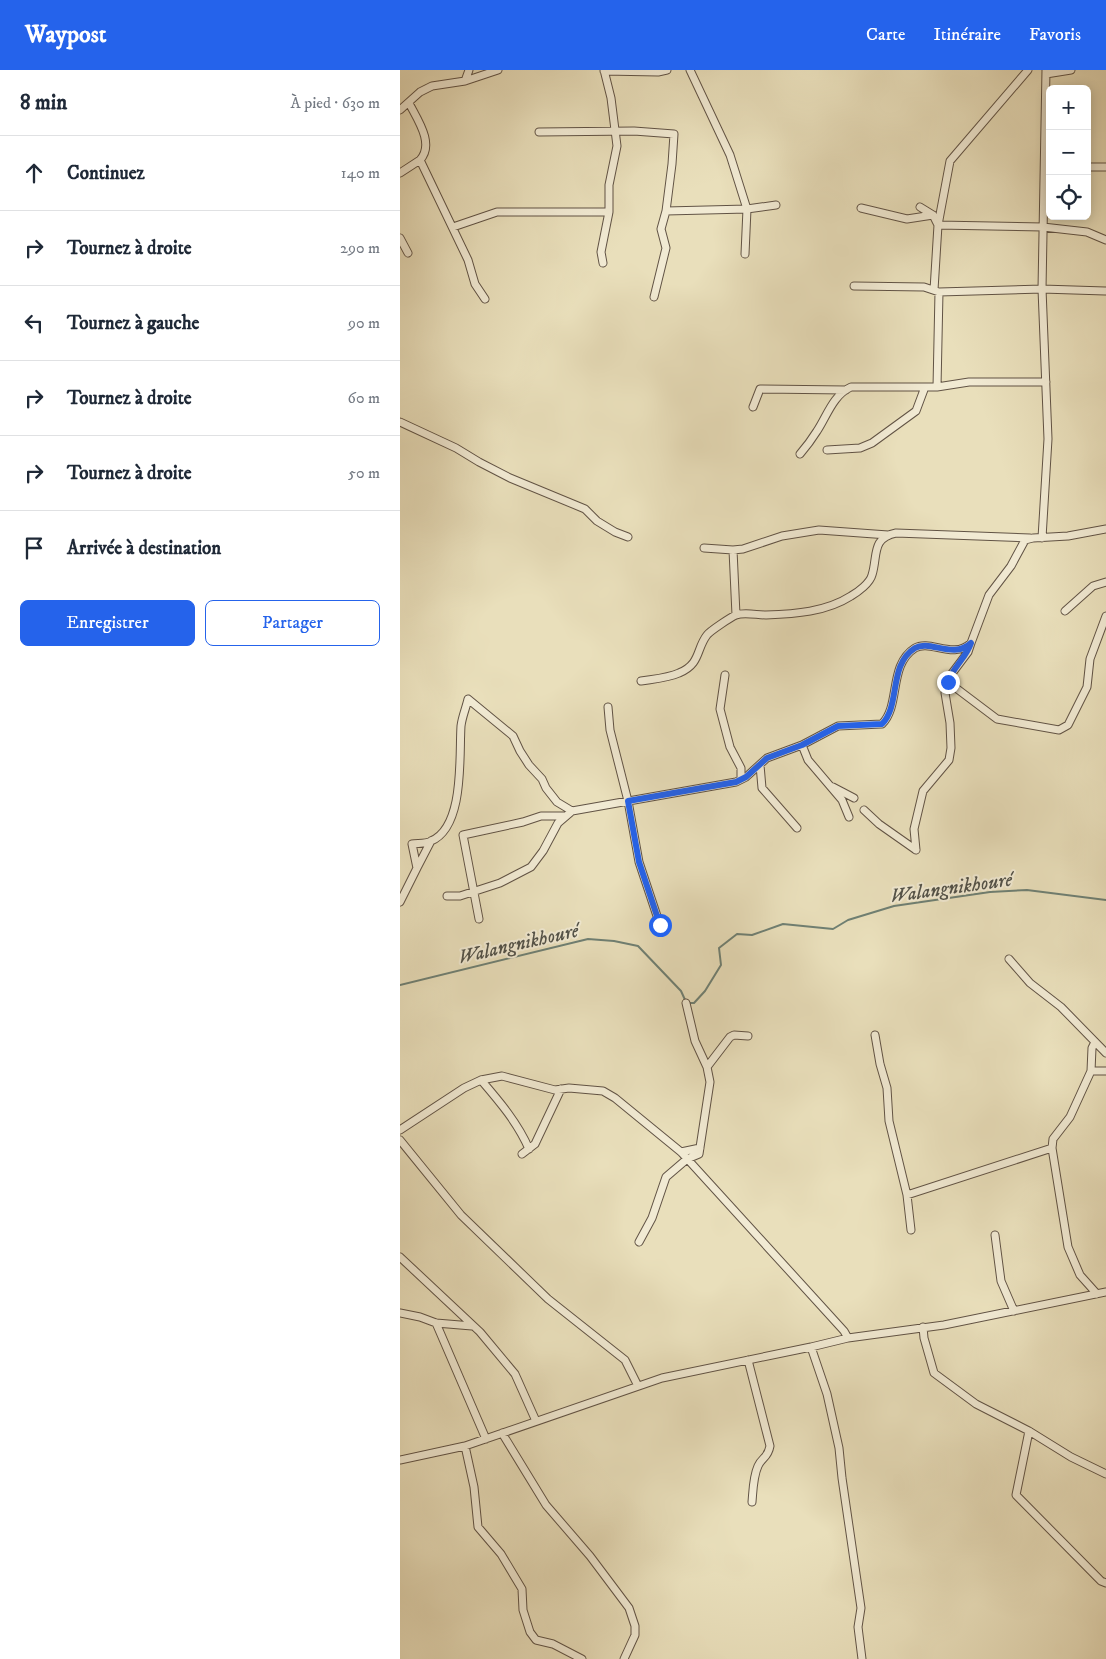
<!DOCTYPE html>
<html lang="fr">
<head>
<meta charset="utf-8">
<style>
  body { margin:0; font-family:"IM FELL DW Pica",serif; background:#f2f2f3; color:#1f2937 }
  .controls { position:absolute; right:15px; top:15px; display:grid; overflow:hidden; border-radius:8px; box-shadow:0 2px 12px #0003 }
  .controls button { width:45px; height:45px; display:grid; place-items:center; padding:0; border:0; border-bottom:1px solid #e0e1e3; background:#fff; color:#1f2937; font:25px sans-serif }
  .stop { position:absolute; width:15px; height:15px; margin:-11px; border:4px solid #2563eb; border-radius:50%; background:#fff }
  .stop.end { background:#2563eb; border-color:#fff; box-shadow:0 1px 5px #0008 }
  .list { margin:0; padding:0; list-style:none }
  h2 { display:flex; justify-content:space-between; align-items:center; height:65px; margin:0; padding:0 20px; font-size:21px }
  h2 small { font-size:16px; font-weight:400; color:#747a83 }
  .list li { display:grid; grid-template-columns:32px 1fr auto; gap:15px; align-items:center; box-sizing:border-box; height:75px; padding:0 20px; border-top:1px solid #e0e1e3 }
  .list b { display:block; font-size:19px; white-space:nowrap }
  .list em { font-size:16px; font-style:normal; color:#747a83 }
  .actions { display:flex; gap:10px; padding:15px 20px }
  .actions a { flex:1; padding:11px 0; border:1px solid #2563eb; border-radius:8px; text-align:center; font-size:18px; color:#2563eb }
  .actions .main { background:#2563eb; color:#fff }
  .icon { flex:none; width:28px; height:28px; fill:none; stroke:currentColor; stroke-width:2; stroke-linecap:round; stroke-linejoin:round }
  .map { position:relative; flex:none; width:706px; height:1589px; overflow:hidden }
  header { display:flex; align-items:center; gap:30px; box-sizing:border-box; height:70px; padding:0 25px; background:#2563eb; color:#fff }
  header strong { font-size:24px }
  nav { display:flex; gap:28px; margin-inline-start:auto; font-size:18px }
  main { display:flex }
  aside { flex:1; background:#fff }
  .map>svg:first-child { display:block }
  .lines { fill:none; stroke-linecap:round; stroke-linejoin:round }
  .stream { stroke:#6f8074; stroke-width:2 }
  .street-casing { stroke:#615345; stroke-width:9 }
  .street { stroke:#f1ead3; stroke-width:7 }
  .route { stroke:#2563eb; stroke-width:6 }
  .labels { text-anchor:middle; stroke-width:4; stroke-linejoin:round; paint-order:stroke }
  .water-label { font-size:20px; font-style:italic; fill:#525249; stroke:#f1ead3 }
</style>
</head>
<body>
<header>
<strong>Waypost</strong>
<nav><a>Carte</a><a>Itinéraire</a><a>Favoris</a></nav>
</header>
<main>
<aside>
<h2>8 min<small>À pied · 630 m</small></h2>
<ul class="list">
<li><svg class="icon" aria-label="ahead" viewBox="0 0 24 24"><path d="M12 20V5M6 11l6-6 6 6"/></svg><div><b>Continuez</b></div><em>140 m</em></li>
<li><svg class="icon" aria-label="right" viewBox="0 0 24 24"><path d="M7 20v-9h11M14 6l5 5-5 5"/></svg><div><b>Tournez à droite</b></div><em>290 m</em></li>
<li><svg class="icon" aria-label="left" viewBox="0 0 24 24"><path d="M17 20v-9H6M10 6l-5 5 5 5"/></svg><div><b>Tournez à gauche</b></div><em>90 m</em></li>
<li><svg class="icon" aria-label="right" viewBox="0 0 24 24"><path d="M7 20v-9h11M14 6l5 5-5 5"/></svg><div><b>Tournez à droite</b></div><em>60 m</em></li>
<li><svg class="icon" aria-label="right" viewBox="0 0 24 24"><path d="M7 20v-9h11M14 6l5 5-5 5"/></svg><div><b>Tournez à droite</b></div><em>50 m</em></li>
<li><svg class="icon" aria-label="arrive" viewBox="0 0 24 24"><path d="M6 21V4h12l-3 4 3 4H6"/></svg><div><b>Arrivée à destination</b></div></li>
</ul>
<div class="actions"><a class="main">Enregistrer</a><a>Partager</a></div>
</aside>
<div class="map">
<svg width="706" height="1589" viewBox="0 0 706 1589">
  <rect width="100%" height="100%" fill="#e9dfbb"/>
  <filter id="stains"><feTurbulence type="fractalNoise" baseFrequency=".004" numOctaves="4"/><feColorMatrix values="0 0 0 0 .2 0 0 0 0 .09 0 0 0 0 .02 0 0 0 .5 -.17"/></filter>
  <radialGradient id="worn" r=".72"><stop offset=".6" stop-color="#630" stop-opacity="0"/><stop offset="1" stop-color="#630" stop-opacity=".3"/></radialGradient>
  <g class="lines">
    <path class="stream" d="M0 915 188 869 214 871 238 876 281 921 286 932
      M289 933H294L305 921 321 895 319 878 337 864 352 865 383 854 433 859 448 850 494 836 590 822 627 820 706 830"/>
    <g class="street-casing">
      <path id="street" d="M290 0 330 85 347 139 345 184
        M628 0 550 91 538 155 643 157 687 162 706 170
        M204 1 258 2 267 0
        M646 4 671 0
        M65 11 69 0
        M9 33C17 49 35 74 20 90L68 190 75 214 85 229
        M0 40 20 22 32 16 65 11 98 0
        M139 62 234 61 274 64 272 94 266 141 347 139 376 135
        M687 97H706
        M0 103 20 90
        M520 137 533 145 538 155 534 220
        M461 138 507 149 533 145
        M53 157 97 142H209
        M0 168 8 183
        M203 193 201 182 209 142V115L217 76 211 28 204 0
        M454 216 524 217 539 222 642 219 705 221
        M254 227 266 178 261 159 266 141
        M537 317 539 222
        M353 337 360 319 446 320
        M0 352 56 378 79 392 110 408 185 439 197 451 215 462 228 467
        M427 380 460 378 472 373 516 341 525 317
        M400 384C406 377 412 369 417 361 427 346 433 325 451 317H537L569 312H646
        M642 468 648 369 642 219 646 0
        M304 478 333 480 343 479 382 466 419 460 488 465
        M333 480 336 545
        M665 541 693 516 706 512
        M325 605 320 639 330 677 341 698V709
        M241 611C253 609 268 608 279 603 301 594 296 579 307 565 310 561 331 547 336 545 344 542 357 545 366 545 395 544 426 542 451 526 458 522 470 513 472 505 478 486 471 468 496 463L630 468
        M548 612 597 649 659 660 668 655 687 617 690 589 706 546
        M208 637 210 660 228 731 239 792 260 855
        M402 675 408 690 442 730 449 747
        M360 695 362 718 397 758
        M433 717 454 728
        M464 740 479 754 516 780
        M516 780 514 759 523 721 549 690 551 678 550 653 545 623 550 606 568 582 571 573
        M17 798 31 771
        M47 826H60L100 813 131 797 143 781 158 753 172 741 336 712 346 707 367 688 402 675 438 656 482 654C501 635 488 595 515 578 530 569 553 590 571 573L589 525 611 496 625 470 633 468 668 466 706 459
        M0 832 17 798 12 774C17 773 26 774 31 771 65 757 59 685 61 656 62 647 66 638 68 629L113 666 120 681 129 695 142 709 146 718 157 732 172 741
        M79 849 63 765 123 752 141 746H165
        M609 889 630 913 661 937 706 983
        M475 965 480 994 487 1018 489 1051 507 1125 511 1160
        M307 997 330 967 334 965 348 966
        M691 1001H706
        M81 1010C99 1031 118 1053 129 1079
        M0 1060 64 1018 81 1010 102 1006 155 1020 169 1018 203 1021 215 1028 281 1082 444 1261 448 1268
        M0 1070 61 1145 148 1229 225 1290 238 1316
        M652 1078 668 1177 680 1205 697 1224
        M281 1082 300 1078
        M122 1084 135 1074 161 1019
        M507 1125 652 1078 653 1069 670 1047 691 1001 692 978 695 972
        M595 1165 601 1211 614 1241
        M239 1172 252 1148 266 1107 287 1089 299 1084 310 1012 307 997 295 971 286 933
        M0 1187 80 1262 115 1304 136 1351
        M0 1243 20 1247 36 1253 72 1256
        M36 1253 86 1369
        M523 1257 524 1268 534 1303 576 1334 629 1361 671 1387 706 1404
        M411 1277 427 1324 439 1378 442 1408 461 1538 458 1557 462 1589
        M348 1290 370 1376C368 1388 362 1387 358 1396 353 1407 353 1421 352 1432
        M629 1361 616 1425 701 1511 706 1513
        M102 1363 146 1435 190 1486 229 1538 235 1556V1565L224 1589
        M65 1376 74 1417 78 1457 101 1484 122 1519 123 1540 130 1562 136 1570 153 1574 182 1589
        M0 1390 65 1376 262 1308 411 1277 448 1268 544 1255 706 1222"/>
    </g>
    <use href="#street" class="street"/>
  </g>
  <g class="lines">
    <path class="route" d="M260 855 239 792 228 731 336 712 346 707 367 688 402 675 438 656 482 654C501 635 488 595 515 578 530 569 553 590 571 573 566 588 553 597 548 612"/>
  </g>
  <g class="labels">
    <g class="water-label">
      <text transform="translate(551 817) rotate(-8)" y="7">Walangnikhouré</text>
      <text transform="translate(118 873) rotate(-13)" y="7">Walangnikhouré</text>
    </g>
  </g>
  <rect width="100%" height="100%" filter="url(#stains)"/>
  <rect width="100%" height="100%" fill="url(#worn)"/>
</svg>
<div class="controls">
<button>+</button>
<button>−</button>
<button><svg class="icon" aria-label="locate" viewBox="0 0 24 24"><circle cx="12" cy="12" r="6"/><path d="M12 2v4M12 18v4M2 12h4M18 12h4"/></svg></button>
</div>
<div class="stop" style="left:260px;top:855px"></div>
<div class="stop end" style="left:548px;top:612px"></div>
</div>
</main>
</body>
</html>
